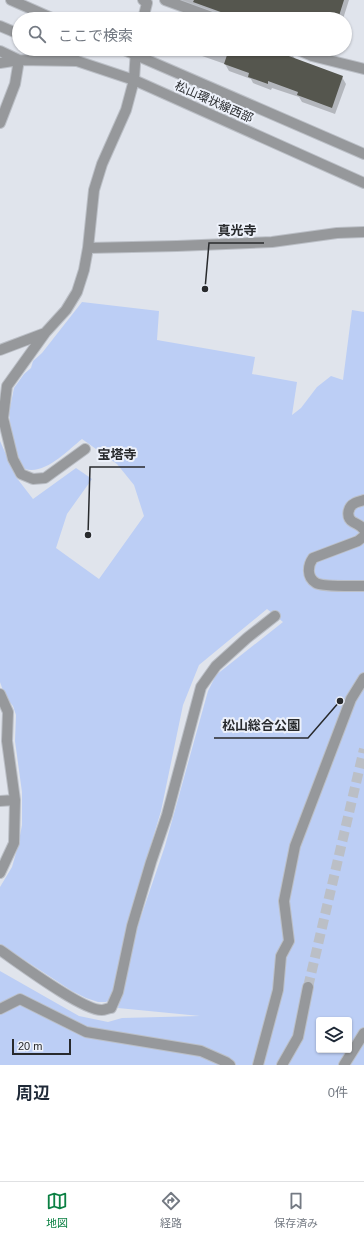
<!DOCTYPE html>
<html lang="ja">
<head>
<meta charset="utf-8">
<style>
  body { margin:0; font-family:Helvetica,"Noto Sans JP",sans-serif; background:#f2f2f3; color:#1f2937 }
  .controls { position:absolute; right:12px; bottom:12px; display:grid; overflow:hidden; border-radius:4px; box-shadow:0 1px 3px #0004 }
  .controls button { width:36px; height:36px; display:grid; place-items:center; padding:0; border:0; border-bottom:1px solid #e0e1e3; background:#fff; color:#1f2937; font:20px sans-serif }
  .scale { position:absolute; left:12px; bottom:10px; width:59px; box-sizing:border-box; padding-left:4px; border:2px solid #282a2d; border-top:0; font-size:11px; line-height:14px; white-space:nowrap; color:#282a2d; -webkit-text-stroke:3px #edf1fa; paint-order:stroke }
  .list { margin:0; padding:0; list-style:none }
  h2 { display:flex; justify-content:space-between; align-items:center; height:52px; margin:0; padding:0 16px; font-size:17px }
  h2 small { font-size:13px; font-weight:400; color:#747a83 }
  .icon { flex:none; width:22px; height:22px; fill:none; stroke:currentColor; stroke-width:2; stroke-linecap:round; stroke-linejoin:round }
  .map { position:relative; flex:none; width:364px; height:1065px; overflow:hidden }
  .search { position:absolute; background:#fff; box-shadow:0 1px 3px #0004; left:12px; right:12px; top:12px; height:44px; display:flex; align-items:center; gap:10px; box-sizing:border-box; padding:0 14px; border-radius:22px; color:#747a83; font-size:15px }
  .sheet { height:116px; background:#fff }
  nav { display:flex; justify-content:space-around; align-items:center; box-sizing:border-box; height:56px; border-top:1px solid #e0e1e3; background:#fff; font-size:11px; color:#747a83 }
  nav a { display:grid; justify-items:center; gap:2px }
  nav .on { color:#0b8043 }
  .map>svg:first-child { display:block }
  .green { fill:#bccef5; fill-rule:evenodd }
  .shadow { fill:#0003 }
  .building { fill:#55564e }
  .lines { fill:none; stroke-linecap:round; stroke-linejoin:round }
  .tertiary-tunnel { stroke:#bbbfc6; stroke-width:10; stroke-dasharray:10 5; stroke-linecap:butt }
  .pedestrian-casing { stroke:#bbbfc6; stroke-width:12 }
  .minor-casing { stroke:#bbbfc6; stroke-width:12 }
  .tertiary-casing { stroke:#bbbfc6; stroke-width:12 }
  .pedestrian { stroke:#96989b; stroke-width:10 }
  .minor { stroke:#96989b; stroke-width:10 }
  .tertiary { stroke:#96989b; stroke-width:10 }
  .labels { text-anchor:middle; stroke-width:4; stroke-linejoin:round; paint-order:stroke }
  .street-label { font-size:12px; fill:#282a2d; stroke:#edf1fa }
  .leader { fill:none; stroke:#282a2d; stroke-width:1.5 }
  .callout-dot { fill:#282a2d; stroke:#edf1fa; stroke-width:1.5 }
  .callout-label { font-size:13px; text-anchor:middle; font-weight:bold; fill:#282a2d; stroke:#edf1fa; stroke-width:4; stroke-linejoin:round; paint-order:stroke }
</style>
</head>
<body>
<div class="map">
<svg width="364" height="1065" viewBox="0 0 364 1065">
  <rect width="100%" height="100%" fill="#e0e4ec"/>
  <path class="green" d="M82 302 159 311 157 340 255 357 252 374 297 382 292 415 301 408 317 387 331 376 343 380 352 310 364 312V1065H0V971L79 1016 108 1022 122 1018 200 1016 118 1008 132 943 165 846 208 691 216 675 283 622 267 609 199 665 183 705 161 811 131 911 112 998 106 1002H98L86 998 72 991 0 944V887L12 867 18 846 22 825V792L15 741 16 715 13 706 5 696 0 682V441L16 477 33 499 76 468 92 479 67 514 56 548 99 579 144 516 134 485 117 464 82 439C67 451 45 475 25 469L19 459 12 438 9 413 14 388 24 374 31 368 33 361 42 353ZM319 1020H349V1050H319Z"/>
  <path class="shadow" d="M170 0H349L343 19H223Z
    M175 12 196 19H172Z
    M182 49H302L296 50 293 56 296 60 342 77 346 84 335 114 302 102 299 97 272 88 271 90 253 83 251 79 229 71 225 64Z"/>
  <path class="building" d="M194 0H344L338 19H240L193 2Z
    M229 49H280L278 52 343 76 332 108 297 95 298 92 268 81V84L248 77 249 73 224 64Z"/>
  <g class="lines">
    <path class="tertiary-tunnel" d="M308 987 364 749"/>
    <g class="pedestrian-casing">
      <path id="pedestrian" d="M364 500C361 501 357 502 355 503 347 507 346 518 353 522 358 525 361 525 364 530
        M364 536 358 541 313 558C308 565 306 577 316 583 323 587 354 586 364 586
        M0 1009 20 999 86 1032 201 1051 226 1062 230 1065
        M258 1065 278 990 281 956 289 941 284 901 295 846 351 699 364 678
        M344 1065 364 1033"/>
    </g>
    <g class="minor-casing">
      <path id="minor" d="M143 0 147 3 143 19
        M165 0 217 19
        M296 49 312 56 364 69
        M0 51 19 60
        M0 63 19 60 77 61
        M0 123 15 84 19 60
        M88 248 94 190 102 164 126 110 134 80 136 49
        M45 333 7 386 3 418 13 459 21 474 33 479 45 478 85 449
        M0 350 45 333 66 310 77 292 84 270 88 248 177 246 272 242 337 233 364 232
        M0 694 8 712 7 741 15 800 14 843 0 873
        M0 801 15 800
        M0 950C19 963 83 1011 102 1010 105 1010 108 1008 111 1008L118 992 132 926 151 862 167 815 201 687 216 666 247 638 275 616"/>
    </g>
    <g class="tertiary-casing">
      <path id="tertiary" d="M11 0 54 19
        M0 26 19 34
        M51 49 77 61 134 80 364 183
        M122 49 364 154
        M282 1065 298 1037 308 987"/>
    </g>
    <use href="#pedestrian" class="pedestrian"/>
    <use href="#minor" class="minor"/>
    <use href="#tertiary" class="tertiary"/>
  </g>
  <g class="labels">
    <g class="street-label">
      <text transform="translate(214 102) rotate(24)" y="4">松山環状線西部</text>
    </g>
  </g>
  <path class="leader" d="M205 289L209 243H264M88 535L90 467H145M340 701L308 738H214"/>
  <g class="callout-dot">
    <circle cx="205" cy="289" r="4"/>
    <circle cx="88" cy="535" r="4"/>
    <circle cx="340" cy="701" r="4"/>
  </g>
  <g class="callout-label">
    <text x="237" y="235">真光寺</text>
    <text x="117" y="459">宝塔寺</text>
    <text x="261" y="730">松山総合公園</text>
  </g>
</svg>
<div class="controls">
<button><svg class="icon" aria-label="layers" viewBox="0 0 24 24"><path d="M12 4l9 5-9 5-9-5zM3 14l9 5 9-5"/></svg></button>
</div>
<div class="scale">20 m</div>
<div class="search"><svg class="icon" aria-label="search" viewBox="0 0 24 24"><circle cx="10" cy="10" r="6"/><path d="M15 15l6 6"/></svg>ここで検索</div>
</div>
<section class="sheet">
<h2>周辺<small>0件</small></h2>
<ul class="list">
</ul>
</section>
<nav>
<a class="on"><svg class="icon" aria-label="map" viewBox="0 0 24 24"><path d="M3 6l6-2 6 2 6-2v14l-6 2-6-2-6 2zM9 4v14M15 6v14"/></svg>地図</a>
<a><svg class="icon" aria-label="directions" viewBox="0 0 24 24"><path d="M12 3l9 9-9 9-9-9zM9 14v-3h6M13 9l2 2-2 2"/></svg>経路</a>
<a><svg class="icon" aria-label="saved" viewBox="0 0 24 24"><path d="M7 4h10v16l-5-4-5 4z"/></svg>保存済み</a>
</nav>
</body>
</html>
